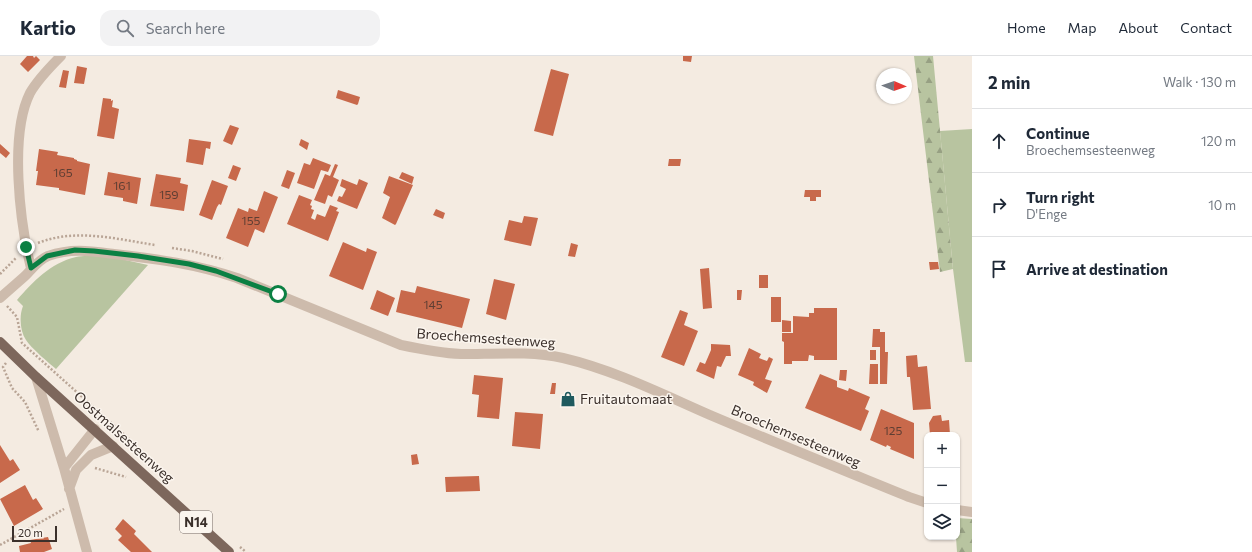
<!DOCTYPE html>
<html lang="en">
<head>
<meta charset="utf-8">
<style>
  body { margin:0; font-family:Commissioner,sans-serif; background:#f2f2f3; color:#1f2937 }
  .controls { position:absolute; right:12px; bottom:12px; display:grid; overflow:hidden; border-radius:8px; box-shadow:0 1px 3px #0004 }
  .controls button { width:36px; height:36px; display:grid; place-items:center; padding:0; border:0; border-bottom:1px solid #e0e1e3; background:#fff; color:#1f2937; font:20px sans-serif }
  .compass { position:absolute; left:876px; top:12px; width:36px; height:36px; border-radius:50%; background:#fff; box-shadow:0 1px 3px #0004; rotate:92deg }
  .scale { position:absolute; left:12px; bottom:10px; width:45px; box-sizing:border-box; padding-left:4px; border:2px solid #3b302b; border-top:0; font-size:11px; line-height:14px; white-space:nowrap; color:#3b302b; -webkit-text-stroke:3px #fbf5ee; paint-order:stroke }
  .stop { position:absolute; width:12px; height:12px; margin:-9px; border:3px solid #0b8043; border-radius:50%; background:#fff }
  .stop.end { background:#0b8043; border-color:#fff; box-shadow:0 1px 4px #0008 }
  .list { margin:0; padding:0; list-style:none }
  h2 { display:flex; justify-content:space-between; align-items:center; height:52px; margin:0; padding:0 16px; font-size:17px }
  h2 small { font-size:13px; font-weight:400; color:#747a83 }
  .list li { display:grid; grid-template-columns:26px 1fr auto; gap:12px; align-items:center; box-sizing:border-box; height:64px; padding:0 16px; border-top:1px solid #e0e1e3 }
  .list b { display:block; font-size:15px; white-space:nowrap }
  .list p { margin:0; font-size:13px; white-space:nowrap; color:#747a83 }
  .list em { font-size:13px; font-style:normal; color:#747a83 }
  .icon { flex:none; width:22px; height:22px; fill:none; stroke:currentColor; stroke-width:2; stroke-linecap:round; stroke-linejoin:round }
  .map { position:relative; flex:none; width:972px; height:496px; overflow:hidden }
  header { display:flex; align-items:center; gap:24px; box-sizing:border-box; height:56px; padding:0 20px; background:#fff; border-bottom:1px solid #e0e1e3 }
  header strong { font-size:19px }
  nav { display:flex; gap:22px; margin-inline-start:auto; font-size:14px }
  .search { width:280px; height:36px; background:#f2f2f3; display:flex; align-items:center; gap:10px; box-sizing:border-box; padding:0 14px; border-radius:12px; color:#747a83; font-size:15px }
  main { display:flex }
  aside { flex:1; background:#fff }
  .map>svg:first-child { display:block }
  .green { fill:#b8c4a0 }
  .forest { fill:url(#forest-firs) }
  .building { fill:#c8694b }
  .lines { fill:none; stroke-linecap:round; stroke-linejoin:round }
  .path { stroke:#b9a596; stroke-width:2.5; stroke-dasharray:2 2; stroke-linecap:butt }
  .minor { stroke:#cdbbac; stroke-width:10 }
  .major { stroke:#7d675c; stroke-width:10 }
  .route { stroke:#0b8043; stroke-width:5 }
  .labels { text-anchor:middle; stroke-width:3; stroke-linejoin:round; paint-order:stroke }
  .number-label { font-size:12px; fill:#5e3e33 }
  .shield { fill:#fbf5ee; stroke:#756b66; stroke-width:1 }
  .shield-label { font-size:13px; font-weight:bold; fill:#3b302b }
  .street-label { font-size:14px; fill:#3b302b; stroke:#fbf5ee }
  .poi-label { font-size:14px; fill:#3b302b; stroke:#fbf5ee; text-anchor:start }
</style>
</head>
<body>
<header>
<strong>Kartio</strong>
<div class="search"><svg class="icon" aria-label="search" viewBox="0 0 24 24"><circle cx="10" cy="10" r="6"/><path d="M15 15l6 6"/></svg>Search here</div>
<nav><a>Home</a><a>Map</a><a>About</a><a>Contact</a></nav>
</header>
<main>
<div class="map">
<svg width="972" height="496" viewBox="0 0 972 496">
  <defs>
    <pattern id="forest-firs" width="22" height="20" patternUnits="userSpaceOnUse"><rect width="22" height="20" fill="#b8c4a0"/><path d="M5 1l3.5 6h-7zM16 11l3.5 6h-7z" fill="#97a083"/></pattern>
  </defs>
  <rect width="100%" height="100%" fill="#f4ebe1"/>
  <path class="green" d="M972 73V306H965L953 213 940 75Z
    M107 200 148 209 56 313C48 306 31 292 26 284 20 275 19 260 23 250L17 244C33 226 50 207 76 201 85 199 97 201 107 200Z"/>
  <path class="forest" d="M914 0H933L953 213 940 216Z
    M957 462 972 463V496H957L956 481H957Z"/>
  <path class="building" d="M27 0H33L34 2 36 0 40 4 28 16 20 8Z
    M683 0H692L691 6 683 5Z
    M77 10 87 12 84 28 74 27Z
    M551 13 569 18 553 80 534 75Z
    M63 14 69 15 66 32 59 31Z
    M338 34 360 41 358 48 357 49 336 42Z
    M103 42 111 43V45L113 44 112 51 119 53 114 83 97 80Z
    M230 69 239 72 232 89 223 85Z
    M189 83 211 86 210 93 206 92 203 109 186 106Z
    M301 83 309 87 307 94 299 89Z
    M0 88 10 97 6 102 0 97Z
    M39 93 58 96 57 99 74 102V103L77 104V105L90 108 85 139 59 134V132L36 129 38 115H36Z
    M313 102 331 109 328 116 321 114 314 133 297 127 304 107 310 109Z
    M669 103H681L680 110H668Z
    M335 108 338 109 333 121 339 124 332 141 328 139 325 148 314 144 325 118 330 120Z
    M233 109 241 112 236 125 228 122Z
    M287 114 295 117 289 133 281 130Z
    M108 116 141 122 137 148 123 145V142L104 139Z
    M402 116 414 121 412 128 399 122Z
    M156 118 181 122 180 127 188 129 184 155 150 150Z
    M389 120 413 129 396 168 395 169 382 162 390 141 383 137Z
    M342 123 357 129 359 123 368 127 357 153 337 145 339 140 342 141 346 133 340 130Z
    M212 124 228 130 221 149 219 148 217 151 212 164 199 159Z
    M805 134H821V141H816V145H810V141H804Z
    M264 135 278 141 264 177 255 173 248 191 226 182 238 152 248 156 249 152 257 155Z
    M299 139 312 144 310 149 312 150 311 153 314 154 311 162 315 164 317 158 325 161 330 149 338 152 336 155 339 156 328 185 287 168Z
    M436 153 445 157 443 163 433 159Z
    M524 160 538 162 531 190 504 184 509 164 522 167Z
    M343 186 366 196 367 192 377 196 363 234 329 220Z
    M571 187 578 189 575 201 568 200Z
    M929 206H938L939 213 930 214Z
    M709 212 712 252 703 253 700 213Z
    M759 219H768V232H759Z
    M494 223 515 228 506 264 486 258Z
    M417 230 470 243 462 272 396 256 401 234 415 237Z
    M377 234 395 242 388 260 370 253Z
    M737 234H742L741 244H737Z
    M771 241H781V266H771Z
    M814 252H837V304H814V300L809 299 808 305H792V308H784V286L782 285V277H793V260L809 261V257H814Z
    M680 254 688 257 684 269 698 275 684 310 661 301Z
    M782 264 791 265V276H782Z
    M873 273H880V276H885V296H888L887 328H880V291H872Z
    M711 288 730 289 731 300H726L721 311 717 310 714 323 696 315 700 306 705 308 711 294Z
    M749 292 761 298 759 302 767 305 769 301 773 303 765 323 772 325 767 337 753 329 754 326 738 319Z
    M870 294H876V304H870Z
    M917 299 918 311 927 310 931 353 913 354 910 321H907L906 300Z
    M870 308H878V328H869Z
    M840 314H847L846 325 839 324Z
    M820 318 837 325V331L848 335 849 332 870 341 865 353 869 355 861 375 805 352Z
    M474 319 503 322 499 363 477 361 479 339 472 338Z
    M552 327H556L555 338H550Z
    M881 353 914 367V403L890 393 891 391 887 389 886 391 870 384Z
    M515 356 543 358 540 393 512 390Z
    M941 359 942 365 949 364 950 379H930L929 367 933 360Z
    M0 389 10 405 13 403 20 414 0 427Z
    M417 398 419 408 412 409 411 399Z
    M479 420 480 435 446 436 445 421Z
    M25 429 33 444 36 442 43 453 14 470 0 443Z
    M123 463 136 475 134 478 152 496H131L118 484 122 480 115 473Z
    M48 481 52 493 44 496H20L19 490 31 487 30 484Z"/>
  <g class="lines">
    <path class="path" d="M38 187C76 172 116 183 155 189
      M172 192 192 195 223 203
      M0 218 16 202
      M7 250 17 261 22 287 128 382 147 404
      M6 307 3 311 12 332 25 346 39 376
      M95 412 126 421
      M0 489 64 453
      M240 491 246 496"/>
    <path class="minor" d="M31 212C20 167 9 79 30 37 38 23 50 11 61 0
      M0 242C8 235 17 227 25 220 32 213 38 204 48 200 72 192 90 195 114 198 157 203 196 208 237 222L401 289C420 293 440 297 461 298 495 298 530 295 563 302 614 314 662 338 710 359 776 387 843 414 909 441L927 447
      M36 321 64 412 87 496
      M64 412 95 373
      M69 433 76 414 91 399 113 390
      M957 454 972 456"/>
    <path class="major" d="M0 286 36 321 229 496"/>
  </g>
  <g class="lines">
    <path class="route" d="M26 191 31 212 47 200 75 194 94 195 138 200 189 208 216 215 278 238"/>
  </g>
  <defs>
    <g id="shop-bare" transform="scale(1.2)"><path d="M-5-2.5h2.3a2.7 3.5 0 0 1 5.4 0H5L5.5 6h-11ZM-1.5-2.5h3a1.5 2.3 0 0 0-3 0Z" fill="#1f5a5e" stroke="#fbf5ee" stroke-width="2.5" paint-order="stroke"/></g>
  </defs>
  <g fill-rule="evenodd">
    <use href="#shop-bare" x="568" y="343"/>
  </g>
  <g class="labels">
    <g class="number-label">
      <text x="63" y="121">165</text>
      <text x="122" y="134">161</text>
      <text x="169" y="143">159</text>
      <text x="251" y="169">155</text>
      <text x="433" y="253">145</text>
      <text x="893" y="379">125</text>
    </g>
    <rect class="shield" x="180" y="455" width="32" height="22" rx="3"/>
    <g class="shield-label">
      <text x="196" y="471">N14</text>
    </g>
    <g class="street-label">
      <text transform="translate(486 282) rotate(4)" y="5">Broechemsesteenweg</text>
      <text transform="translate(796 380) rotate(23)" y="5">Broechemsesteenweg</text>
      <text transform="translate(124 381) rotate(42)" y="5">Oostmalsesteenweg</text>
    </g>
    <g class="poi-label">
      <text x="580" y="348">Fruitautomaat</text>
    </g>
  </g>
</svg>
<div class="controls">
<button>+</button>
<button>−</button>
<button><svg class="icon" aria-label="layers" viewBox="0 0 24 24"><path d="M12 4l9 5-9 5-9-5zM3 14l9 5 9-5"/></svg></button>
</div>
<svg class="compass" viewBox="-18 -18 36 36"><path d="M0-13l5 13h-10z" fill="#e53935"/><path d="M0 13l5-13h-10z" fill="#747a83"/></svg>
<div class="scale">20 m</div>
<div class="stop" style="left:278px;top:238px"></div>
<div class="stop end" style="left:26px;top:191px"></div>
</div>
<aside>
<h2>2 min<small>Walk · 130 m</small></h2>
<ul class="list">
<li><svg class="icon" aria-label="ahead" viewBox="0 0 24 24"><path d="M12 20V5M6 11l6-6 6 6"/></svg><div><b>Continue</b><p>Broechemsesteenweg</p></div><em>120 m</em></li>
<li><svg class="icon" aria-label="right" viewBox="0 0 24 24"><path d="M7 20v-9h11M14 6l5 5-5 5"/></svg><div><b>Turn right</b><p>D'Enge</p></div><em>10 m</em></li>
<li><svg class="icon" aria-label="arrive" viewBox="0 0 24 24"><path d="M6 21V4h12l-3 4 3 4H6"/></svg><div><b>Arrive at destination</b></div></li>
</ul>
</aside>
</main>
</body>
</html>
